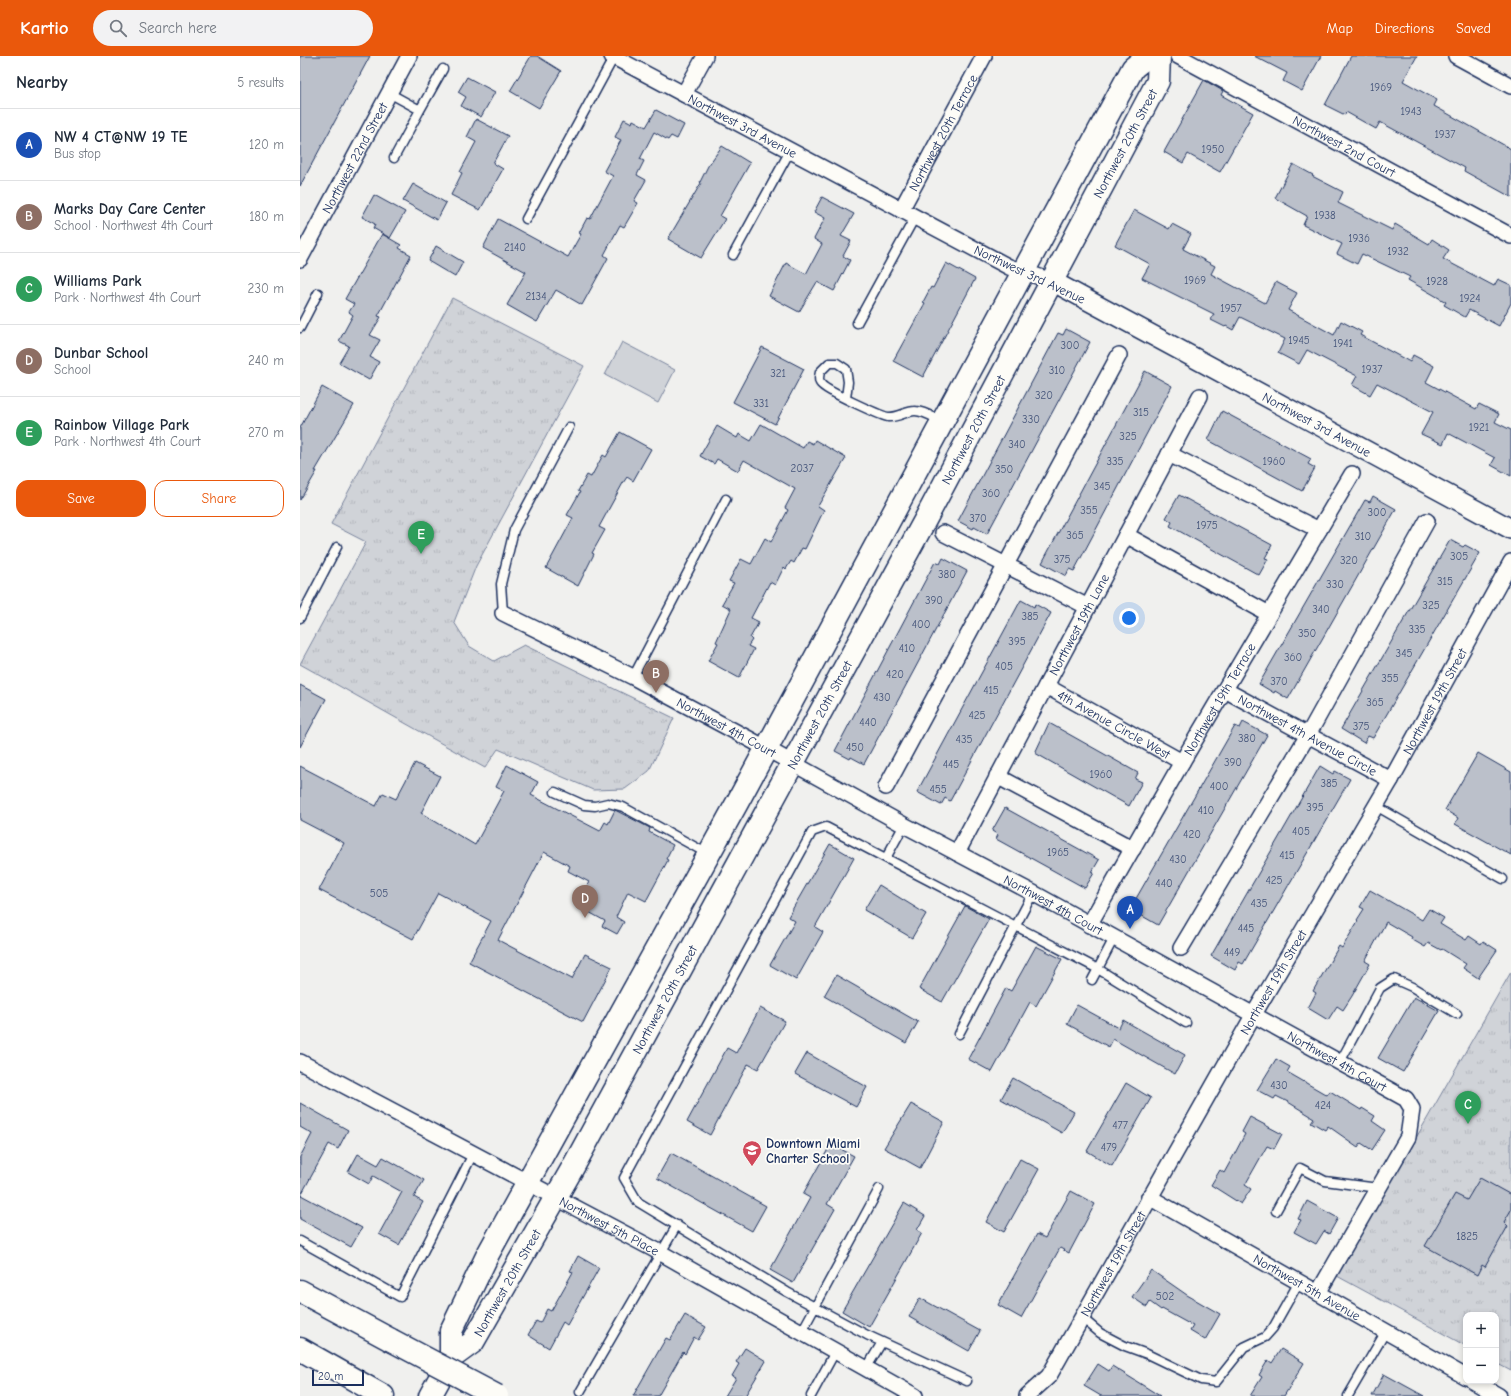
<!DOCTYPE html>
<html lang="en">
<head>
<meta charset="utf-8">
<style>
  body { margin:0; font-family:"Comic Neue",sans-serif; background:#f2f2f3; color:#1f2937 }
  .controls { position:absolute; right:12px; bottom:12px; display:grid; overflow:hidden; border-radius:8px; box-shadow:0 2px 6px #0003 }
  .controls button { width:36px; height:36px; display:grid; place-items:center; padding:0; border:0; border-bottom:1px solid #e0e1e3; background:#fff; color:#1f2937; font:20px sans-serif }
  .scale { position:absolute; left:12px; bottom:10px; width:52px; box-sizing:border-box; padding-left:4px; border:2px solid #1b2f5e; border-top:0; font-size:11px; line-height:14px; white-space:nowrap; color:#1b2f5e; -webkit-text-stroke:3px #fdfcf7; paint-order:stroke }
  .you { position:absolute; left:829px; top:562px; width:14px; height:14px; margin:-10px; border:3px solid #fff; border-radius:50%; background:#1a73e8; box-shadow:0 0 0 6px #1a73e833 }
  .badge { display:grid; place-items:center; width:26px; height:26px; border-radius:50%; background:#ea580c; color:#fff; font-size:13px; font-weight:700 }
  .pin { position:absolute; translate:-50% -33px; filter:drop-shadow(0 1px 2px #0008) }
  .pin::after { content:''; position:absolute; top:21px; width:14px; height:12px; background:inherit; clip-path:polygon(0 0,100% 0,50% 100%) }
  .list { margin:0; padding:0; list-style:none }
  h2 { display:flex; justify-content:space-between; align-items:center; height:52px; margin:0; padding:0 16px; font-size:17px }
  h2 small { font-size:13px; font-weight:400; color:#747a83 }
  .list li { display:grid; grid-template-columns:26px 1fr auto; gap:12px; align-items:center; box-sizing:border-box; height:72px; padding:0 16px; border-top:1px solid #e0e1e3 }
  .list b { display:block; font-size:15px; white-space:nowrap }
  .list p { margin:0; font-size:13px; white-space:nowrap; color:#747a83 }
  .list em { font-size:13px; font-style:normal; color:#747a83 }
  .actions { display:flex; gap:8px; padding:12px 16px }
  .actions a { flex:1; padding:9px 0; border:1px solid #ea580c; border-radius:12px; text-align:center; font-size:14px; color:#ea580c }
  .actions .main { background:#ea580c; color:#fff }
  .icon { flex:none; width:22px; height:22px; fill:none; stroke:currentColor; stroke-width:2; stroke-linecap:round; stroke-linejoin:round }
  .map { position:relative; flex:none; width:1211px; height:1340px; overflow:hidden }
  header { display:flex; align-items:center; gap:24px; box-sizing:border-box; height:56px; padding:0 20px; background:#ea580c; color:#fff }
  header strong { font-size:19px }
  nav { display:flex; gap:22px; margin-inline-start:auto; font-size:14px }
  .search { width:280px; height:36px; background:#f2f2f3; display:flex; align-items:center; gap:10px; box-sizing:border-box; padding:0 14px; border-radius:22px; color:#747a83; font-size:15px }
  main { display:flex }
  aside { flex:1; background:#fff }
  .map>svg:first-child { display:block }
  .grass { fill:url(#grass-tufts); stroke:#76819b }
  .pitch { fill:#d0d3d8; stroke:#76819b }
  .building { fill:#bbc0ca; stroke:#1b2f5e }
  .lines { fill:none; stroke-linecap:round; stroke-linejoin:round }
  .service-casing { stroke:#1b2f5e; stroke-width:11 }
  .minor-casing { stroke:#1b2f5e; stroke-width:18 }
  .tertiary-casing { stroke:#1b2f5e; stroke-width:22 }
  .secondary-casing { stroke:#1b2f5e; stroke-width:25 }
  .motorway-casing { stroke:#1b2f5e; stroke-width:25 }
  .service { stroke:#fdfcf7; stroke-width:8 }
  .minor { stroke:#fdfcf7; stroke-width:15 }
  .tertiary { stroke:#fdfcf7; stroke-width:19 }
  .secondary { stroke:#fdfcf7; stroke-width:22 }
  .motorway { stroke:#fdfcf7; stroke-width:22 }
  .motorway-bridge-casing { stroke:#1b2f5e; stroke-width:25; stroke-linecap:butt }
  .motorway-bridge { stroke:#fdfcf7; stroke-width:22 }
  .labels { text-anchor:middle; stroke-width:3.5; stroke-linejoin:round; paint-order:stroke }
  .number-label { font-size:11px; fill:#435379 }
  .street-label { font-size:13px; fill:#1b2f5e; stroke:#fdfcf7 }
  .poi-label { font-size:13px; font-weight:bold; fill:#1b2f5e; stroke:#fdfcf7; text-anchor:start }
</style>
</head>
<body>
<header>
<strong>Kartio</strong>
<div class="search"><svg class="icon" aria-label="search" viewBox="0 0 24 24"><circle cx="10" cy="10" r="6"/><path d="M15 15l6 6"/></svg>Search here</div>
<nav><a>Map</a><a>Directions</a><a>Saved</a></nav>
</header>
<main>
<aside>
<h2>Nearby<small>5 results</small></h2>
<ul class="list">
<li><span class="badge" style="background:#1a4fb4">A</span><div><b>NW 4 CT@NW 19 TE</b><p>Bus stop</p></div><em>120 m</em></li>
<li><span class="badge" style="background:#8d6e63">B</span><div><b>Marks Day Care Center</b><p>School · Northwest 4th Court</p></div><em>180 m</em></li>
<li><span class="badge" style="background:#2e9e5b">C</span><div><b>Williams Park</b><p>Park · Northwest 4th Court</p></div><em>230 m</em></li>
<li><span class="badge" style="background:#8d6e63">D</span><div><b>Dunbar School</b><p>School</p></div><em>240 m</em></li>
<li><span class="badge" style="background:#2e9e5b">E</span><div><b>Rainbow Village Park</b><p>Park · Northwest 4th Court</p></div><em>270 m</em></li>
</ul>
<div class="actions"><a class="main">Save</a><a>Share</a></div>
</aside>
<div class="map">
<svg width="1211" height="1340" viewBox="0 0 1211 1340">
  <defs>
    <pattern id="grass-tufts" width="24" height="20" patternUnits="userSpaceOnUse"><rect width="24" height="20" fill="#d0d3d8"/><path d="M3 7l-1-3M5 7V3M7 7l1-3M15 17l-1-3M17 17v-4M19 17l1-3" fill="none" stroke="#b2b5bc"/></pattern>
  </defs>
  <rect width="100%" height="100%" fill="#f0f0ee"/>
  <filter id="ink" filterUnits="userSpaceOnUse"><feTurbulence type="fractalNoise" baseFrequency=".025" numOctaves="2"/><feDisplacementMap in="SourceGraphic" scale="8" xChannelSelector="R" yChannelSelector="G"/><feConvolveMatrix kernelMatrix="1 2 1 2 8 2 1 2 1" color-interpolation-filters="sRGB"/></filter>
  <g filter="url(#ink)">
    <path class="grass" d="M152 242 284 310 176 510 154 566 169 590 194 605 224 589 374 662 349 715 325 733 293 734 198 693 185 712 0 608 66 486 31 468Z
      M1211 916V1315L1196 1307V1259H1166V1290L1037 1220Z"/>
    <path class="pitch" d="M322 286 375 314 358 347 305 319Z"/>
    <path class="building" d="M0 0H70L0 130Z
      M231 0H237L261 15 239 52 210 35Z
      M954 0H1021L1002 35 983 25 987 17Z
      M1051 0H1117L1103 25 1137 44 1134 50 1211 93V141L1164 115 1165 112 1080 66 1076 73 1046 56 1045 59 1025 49Z
      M167 21 195 36 181 61 161 50 166 41 158 36Z
      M904 24 923 35 921 39 953 57 920 116 888 98 883 107 864 96Z
      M356 54 384 69 377 83 371 80 368 84 354 76 340 103 344 105 337 119 346 124 334 145 338 147 324 171 320 169 304 199 308 202 282 249 256 234 237 266 207 249 226 216 183 192 198 163 268 201 281 178 279 177 287 162 290 163 313 120 304 115 321 84 315 81 324 63 332 67 333 64 346 71Z
      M176 63 208 80 193 107 203 113 180 154 151 139 162 117 160 116 176 86 167 81Z
      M422 90 450 107 420 160 425 163 401 202 368 183 401 127 400 126 408 110Z
      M993 108 1013 119 1012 120 1043 136 1038 147 1092 174 1095 168 1129 188 1132 183 1149 194 1143 203 1194 230 1198 223 1211 229V247L1199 270 1169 254 1165 261 1144 249 1146 246 1108 224 1110 221 1062 198 1057 208 1037 198 1042 188 1003 169 1007 160 975 142Z
      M113 128 146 147 137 164 103 145Z
      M74 139 105 156 90 182 73 172 75 168 62 161Z
      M522 141 554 158 541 180 551 185 543 200 550 204 534 235 517 226 499 256 469 240 486 207 506 218 522 188 514 183 525 162 514 156Z
      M834 154 869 173 872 168 891 178 883 193 915 210 911 218 965 247 976 226 997 237 988 254 1034 279 1041 265 1062 276 1060 279 1110 306 1113 299 1134 310 1126 326 1176 353 1179 348 1199 358 1195 366 1211 374V420L1191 409 1195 402 1148 377 1143 388 1121 378 1133 356 1077 327 1070 339 1052 329 1057 320 1007 294 999 308 978 297 985 283 940 261 933 274 926 270 925 271 911 264 914 258 842 222 850 208 815 189Z
      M82 178 101 189 99 192 111 199 78 260 81 261 70 279 80 284 70 301 79 306 69 324 39 307 49 290 39 285 53 259 49 256 54 248 45 243Z
      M136 190 163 206 155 221 128 205Z
      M646 207 675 223 623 321 593 305 625 247 623 246 631 231 633 232Z
      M766 273 790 286 687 478 674 471 673 473 658 465 758 277 763 279Z
      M462 291 504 313 475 368 433 346Z
      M845 315 872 330 774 515 769 513 766 520 742 507Z
      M22 331 54 349 15 415H17L0 444V372Z
      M922 355 1011 403 1008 408 1015 412 1002 435 908 384Z
      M461 368 503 392 507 385 513 388 515 384 546 402 518 450 524 454 505 493 502 492 494 507 491 505 486 513 484 511 475 529 470 526 451 562 459 566 450 582 452 584 448 590 454 593 439 622 408 605 418 587 416 586 431 553 422 548 434 527 429 525 441 503 451 508 465 482 471 486 488 454 485 452 495 433 444 404 438 415 417 403 414 408 400 400 417 370 437 382 439 378 451 385Z
      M320 376 351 393 333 425 327 421 323 427 299 471 305 474 292 497 294 498 278 530 246 512 273 462 267 459 280 436 278 435 287 419 291 421 303 399 306 401Z
      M879 439 972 489 965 502 968 503 959 519 870 470 872 466 866 462Z
      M1073 440 1096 453 988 643 975 635 974 637 959 628 1065 444 1070 446Z
      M1150 484 1163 491 1165 489 1180 497 1073 682 1068 680 1064 687 1041 673Z
      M643 502 667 515 564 708 551 701 550 703 535 695 635 506 640 508Z
      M721 544 734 551 735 548 751 557 650 745 645 742 641 749 617 736Z
      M0 629 26 643 0 691Z
      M943 666 967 679 858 869 830 853 935 670 940 672Z
      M749 667 838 717 835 723 842 726 829 750 735 697Z
      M1178 697 1211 716V799L1155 768 1158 762 1145 754Z
      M115 707 140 720 121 757 175 789 204 735 196 731 207 709 238 726 231 739 300 775 305 766 308 768 315 754 350 772 349 776 373 789 366 803 368 804 346 845 328 836 316 861 324 866 317 878 302 870 305 865 276 849 289 826 268 815 270 810 244 796 198 884 272 923 285 898 312 911 283 966 169 906 191 865 138 837 113 883 19 834 44 787 0 764V710L76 750 83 737 96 743Z
      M1020 710 1033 718 1035 715 1050 723 943 908 939 906 935 914 911 900Z
      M705 752 799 804 792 816 794 817 785 832 696 783 698 779 692 775Z
      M530 788 554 802 515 871 523 876 496 924 470 909 495 865 488 861Z
      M579 829 626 858 612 882 564 854Z
      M1070 834 1122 864 1129 853 1144 862 1140 868 1166 884 1169 880 1181 888 1183 885 1197 894 1178 922 1163 912 1166 908 1142 893 1141 894 1128 887 1125 891 1111 883 1112 881 1086 866 1065 905 1070 908 1052 940 1043 954 1037 950 1028 964 1008 952 1016 937 1013 935 1039 890 1042 892 1058 865 1057 864 1064 853 1060 851Z
      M665 850 689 863 642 946 619 933Z
      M736 890 762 903 736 950 730 946 692 1016 668 1003 706 932 711 935Z
      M536 919 618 966 606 987 524 940Z
      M1114 941 1139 955 1103 1016 1078 1002Z
      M777 949 819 972 823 964 885 999 875 1018 813 983 809 991 767 968Z
      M460 952 485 965 458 1013 448 1008 410 1079 387 1066 427 992 436 997Z
      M507 997 567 1031 556 1051 495 1018Z
      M976 1003 990 1011 987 1016 1027 1039 1030 1035 1061 1054 1062 1052 1075 1060 1072 1065 1085 1074 1072 1094 1061 1087 1058 1091 1028 1070 1025 1074 1011 1066 1014 1062 988 1046 976 1040 974 1043 957 1034Z
      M713 1022 774 1056 762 1077 701 1043Z
      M826 1027 851 1042 812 1110 787 1095Z
      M0 1047 48 1074 38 1093 29 1088 1 1139 62 1172 51 1191 0 1163V1101L12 1078 0 1071Z
      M611 1048 644 1066 620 1112 584 1092Z
      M950 1061 982 1078 974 1093 967 1090 945 1129 951 1133 941 1148 911 1129 920 1114 924 1117 934 1099 945 1078 942 1076Z
      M531 1088 554 1100 527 1148 535 1153 493 1227 470 1214 510 1142 503 1138Z
      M371 1097 466 1150 452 1175 357 1122Z
      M58 1098 78 1109 83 1101 124 1124 114 1141 123 1146 99 1189 79 1178 102 1136 73 1120 69 1128 48 1116Z
      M720 1103 739 1113 704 1176 686 1166Z
      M1180 1122 1211 1139V1154L1204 1166 1208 1170 1185 1211 1182 1209 1177 1219 1125 1190 1155 1138 1167 1144Z
      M771 1135 795 1148 769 1197 760 1192 721 1262 698 1249 737 1178 745 1182Z
      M1007 1145 1038 1162 1029 1178 1024 1175 1016 1188 994 1176 1001 1164 998 1163Z
      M604 1147 625 1160 617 1174 622 1177 569 1271 542 1255Z
      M278 1200 299 1212 267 1269 263 1266 249 1292 228 1279 236 1265 240 1267 247 1253 251 1255 273 1216 270 1215Z
      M851 1214 887 1239 920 1258 905 1284 890 1275 893 1270 862 1253 861 1254 850 1246 847 1251 832 1241Z
      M620 1242 680 1275 669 1295 609 1261Z
      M385 1259 406 1271 398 1284 394 1281 385 1298 383 1296 358 1340H333L366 1282 370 1284Z
      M445 1292 466 1305 445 1340H425L436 1322 432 1320 439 1308 436 1306Z
      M981 1293 1004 1307 984 1340H950L962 1321 959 1319 968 1304 972 1307Z
      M798 1308 809 1315 812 1310 860 1340H801L784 1330Z
      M1084 1318 1124 1340H1072Z"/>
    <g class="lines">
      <g class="service-casing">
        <path id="service" d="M89 37 120 54 94 102
          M120 54 143 13
          M226 163 314 1
          M433 199 490 95
          M557 267 615 161
          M0 272 18 237
          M546 342 548 326 546 313 537 307H529L520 316C519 320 518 325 521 328 526 335 579 359 588 361 598 362 606 355 615 355 624 355 633 361 641 365
          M203 557 201 528 214 474 269 371
          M0 562 37 491
          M333 621 426 443
          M255 736 284 749 295 750 308 747 323 751 408 798
          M1076 750 1203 823
          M586 802 604 769
          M792 924 814 882
          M659 978 733 837
          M1040 1006 1080 932 1094 923 1112 931 1157 958
          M976 1155 1000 1112 1025 1125 1078 1132
          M0 1185 100 1241 173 1098
          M781 1261 800 1277 825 1290 847 1298 901 1324 916 1326 944 1291 965 1281 973 1272 999 1226
          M501 1277 579 1133
          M566 1313 582 1286
          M667 1325 567 1279 487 1236 417 1194 338 1146 324 1122 512 776 526 771 798 913 886 967
          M280 1336 377 1169
          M511 1340 535 1296
          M1048 1340 1086 1275"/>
      </g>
      <g class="minor-casing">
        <g id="minor">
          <path id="s1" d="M312 0 709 211 752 225"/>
          <path id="s2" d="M878 0 1211 180"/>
          <path d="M1156 0 1211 30"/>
          <path d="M384 38 405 0"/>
          <path id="s3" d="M601 154 684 0"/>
          <path id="s4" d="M0 203 109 0"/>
          <path d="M869 398 1019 474"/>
          <path d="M643 477 788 551"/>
          <path d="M826 479 969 558"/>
          <path id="s5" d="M203 557 333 621 451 684 604 769 733 837 1106 1043 1112 1053 1108 1081 1018 1237"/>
          <path id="s6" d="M746 630 882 706"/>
          <path id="s7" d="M925 634 1091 724"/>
          <path d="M697 720 833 793"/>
          <path d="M586 731 819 299"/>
          <path id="s8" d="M657 797 900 340"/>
          <path id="s9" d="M789 869 882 706 1052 418"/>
          <path d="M881 892 1008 679 1127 465"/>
          <path id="s10" d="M0 1006 361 1197 615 1340"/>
          <path id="s11" d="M849 1141 1166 1321"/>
          <path d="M1173 1325 1199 1340"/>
          <path id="s12" d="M727 1340 749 1320 954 958 1091 724 1211 506"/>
        </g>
      </g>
      <g class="tertiary-casing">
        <g id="tertiary">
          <path id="s13" d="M752 225 1211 473"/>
        </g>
      </g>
      <g class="secondary-casing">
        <g id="secondary">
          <path d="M151 1302V1275L188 1198 437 747 833 12 848 0"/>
          <path id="s14" d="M130 1340 151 1302 173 1286 272 1113 624 466 858 25 859 0"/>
        </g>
      </g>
      <g class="motorway-casing">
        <path id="motorway" d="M0 1235 91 1284
          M0 1293 83 1340"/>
      </g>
      <use href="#service" class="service"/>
      <use href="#minor" class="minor"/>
      <use href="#tertiary" class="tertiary"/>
      <use href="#secondary" class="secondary"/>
      <use href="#motorway" class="motorway"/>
      <g class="motorway-bridge-casing">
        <path id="motorway-bridge" d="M91 1284 197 1340"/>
      </g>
      <use href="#motorway-bridge" class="motorway-bridge"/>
    </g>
  </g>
  <defs>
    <g id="school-pin" transform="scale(1)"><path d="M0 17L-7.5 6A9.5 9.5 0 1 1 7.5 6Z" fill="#d1495b" stroke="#fdfcf7"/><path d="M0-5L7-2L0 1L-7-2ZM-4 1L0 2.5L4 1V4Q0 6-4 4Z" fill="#fff"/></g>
  </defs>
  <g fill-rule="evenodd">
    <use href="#school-pin" x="452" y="1094"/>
  </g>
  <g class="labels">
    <g class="number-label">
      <text x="1081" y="35">1969</text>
      <text x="1111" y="59">1943</text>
      <text x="1145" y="82">1937</text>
      <text x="913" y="97">1950</text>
      <text x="1025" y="163">1938</text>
      <text x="1059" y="186">1936</text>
      <text x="215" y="195">2140</text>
      <text x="1098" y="199">1932</text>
      <text x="895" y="228">1969</text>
      <text x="1137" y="229">1928</text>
      <text x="236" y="244">2134</text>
      <text x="1170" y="246">1924</text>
      <text x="931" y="256">1957</text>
      <text x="999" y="288">1945</text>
      <text x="1043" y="291">1941</text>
      <text x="770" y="293">300</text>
      <text x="1072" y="317">1937</text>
      <text x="757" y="318">310</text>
      <text x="478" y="321">321</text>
      <text x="744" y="343">320</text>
      <text x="461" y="351">331</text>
      <text x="841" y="360">315</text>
      <text x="731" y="367">330</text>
      <text x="1179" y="375">1921</text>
      <text x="828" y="384">325</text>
      <text x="717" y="392">340</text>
      <text x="815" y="409">335</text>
      <text x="974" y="409">1960</text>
      <text x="502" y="416">2037</text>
      <text x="704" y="417">350</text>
      <text x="802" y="434">345</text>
      <text x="691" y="441">360</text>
      <text x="789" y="458">355</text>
      <text x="1077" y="460">300</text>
      <text x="678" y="466">370</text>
      <text x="907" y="473">1975</text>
      <text x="775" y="483">365</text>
      <text x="1063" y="484">310</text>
      <text x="1159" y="504">305</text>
      <text x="762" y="507">375</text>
      <text x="1049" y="508">320</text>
      <text x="647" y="522">380</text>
      <text x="1145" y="529">315</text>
      <text x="1035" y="532">330</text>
      <text x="634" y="548">390</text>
      <text x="1131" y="553">325</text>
      <text x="1021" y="557">340</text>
      <text x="730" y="564">385</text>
      <text x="621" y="572">400</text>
      <text x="1117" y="577">335</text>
      <text x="1007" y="581">350</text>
      <text x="717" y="589">395</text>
      <text x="607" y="596">410</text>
      <text x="1104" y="601">345</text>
      <text x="993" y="605">360</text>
      <text x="704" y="614">405</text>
      <text x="595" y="622">420</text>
      <text x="1090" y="626">355</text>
      <text x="979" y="629">370</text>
      <text x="691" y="638">415</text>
      <text x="582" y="645">430</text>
      <text x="1075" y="650">365</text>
      <text x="677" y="663">425</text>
      <text x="568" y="670">440</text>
      <text x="1061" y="674">375</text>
      <text x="947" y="686">380</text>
      <text x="664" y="687">435</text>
      <text x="555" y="695">450</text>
      <text x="933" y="710">390</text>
      <text x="651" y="712">445</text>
      <text x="801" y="722">1960</text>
      <text x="1029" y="731">385</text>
      <text x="919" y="734">400</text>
      <text x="638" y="737">455</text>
      <text x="1015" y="755">395</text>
      <text x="906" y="758">410</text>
      <text x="1001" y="779">405</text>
      <text x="892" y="782">420</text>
      <text x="758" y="800">1965</text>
      <text x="987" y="803">415</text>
      <text x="878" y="807">430</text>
      <text x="974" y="828">425</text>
      <text x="864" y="831">440</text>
      <text x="79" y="841">505</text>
      <text x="959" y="851">435</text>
      <text x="946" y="876">445</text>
      <text x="932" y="900">449</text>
      <text x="979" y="1033">430</text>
      <text x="1023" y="1053">424</text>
      <text x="820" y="1073">477</text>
      <text x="809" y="1095">479</text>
      <text x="1167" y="1184">1825</text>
      <text x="865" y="1244">502</text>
    </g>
    <g class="street-label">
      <text dy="5" stroke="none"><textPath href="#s1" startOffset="148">Northwest 3rd Avenue</textPath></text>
      <text dy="5" stroke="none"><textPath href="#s3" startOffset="88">Northwest 20th Terrace</textPath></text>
      <text dy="5" stroke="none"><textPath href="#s14" startOffset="1435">Northwest 20th Street</textPath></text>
      <text dy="5" stroke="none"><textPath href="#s2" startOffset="189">Northwest 2nd Court</textPath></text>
      <text dy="5" stroke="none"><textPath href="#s4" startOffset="115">Northwest 22nd Street</textPath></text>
      <text transform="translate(730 218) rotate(25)" y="5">Northwest 3rd Avenue</text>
      <text dy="5" stroke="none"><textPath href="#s13" startOffset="301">Northwest 3rd Avenue</textPath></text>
      <text dy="5" stroke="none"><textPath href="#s14" startOffset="1111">Northwest 20th Street</textPath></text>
      <text dy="5" stroke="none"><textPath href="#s8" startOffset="259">Northwest 19th Lane</textPath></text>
      <text dy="5" stroke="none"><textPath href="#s9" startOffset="261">Northwest 19th Terrace</textPath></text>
      <text dy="5" stroke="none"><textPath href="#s12" startOffset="807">Northwest 19th Street</textPath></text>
      <text dy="5" stroke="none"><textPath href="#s14" startOffset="787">Northwest 20th Street</textPath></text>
      <text dy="5" stroke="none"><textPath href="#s6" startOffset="78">4th Avenue Circle West</textPath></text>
      <text dy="5" stroke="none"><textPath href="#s5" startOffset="251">Northwest 4th Court</textPath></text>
      <text dy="5" stroke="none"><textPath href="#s7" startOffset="94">Northwest 4th Avenue Circle</textPath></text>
      <text dy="5" stroke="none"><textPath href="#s5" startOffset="623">Northwest 4th Court</textPath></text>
      <text dy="5" stroke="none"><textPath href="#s12" startOffset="483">Northwest 19th Street</textPath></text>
      <text dy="5" stroke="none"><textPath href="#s14" startOffset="463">Northwest 20th Street</textPath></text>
      <text dy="5" stroke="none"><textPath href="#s5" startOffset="947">Northwest 4th Court</textPath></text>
      <text dy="5" stroke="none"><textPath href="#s10" startOffset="350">Northwest 5th Place</textPath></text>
      <text dy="5" stroke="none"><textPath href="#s12" startOffset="159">Northwest 19th Street</textPath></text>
      <text dy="5" stroke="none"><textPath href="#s14" startOffset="139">Northwest 20th Street</textPath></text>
      <text dy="5" stroke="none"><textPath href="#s11" startOffset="182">Northwest 5th Avenue</textPath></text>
    </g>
    <g class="poi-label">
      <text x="466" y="1092">Downtown Miami<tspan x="466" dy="15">Charter School</tspan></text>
    </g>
  </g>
</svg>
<div class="controls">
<button>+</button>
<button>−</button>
</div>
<div class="scale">20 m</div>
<div class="you"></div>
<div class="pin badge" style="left:830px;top:873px;background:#1a4fb4">A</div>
<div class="pin badge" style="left:356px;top:637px;background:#8d6e63">B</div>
<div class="pin badge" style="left:1168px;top:1068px;background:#2e9e5b">C</div>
<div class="pin badge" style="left:285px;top:862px;background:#8d6e63">D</div>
<div class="pin badge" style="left:121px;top:498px;background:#2e9e5b">E</div>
</div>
</main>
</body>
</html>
